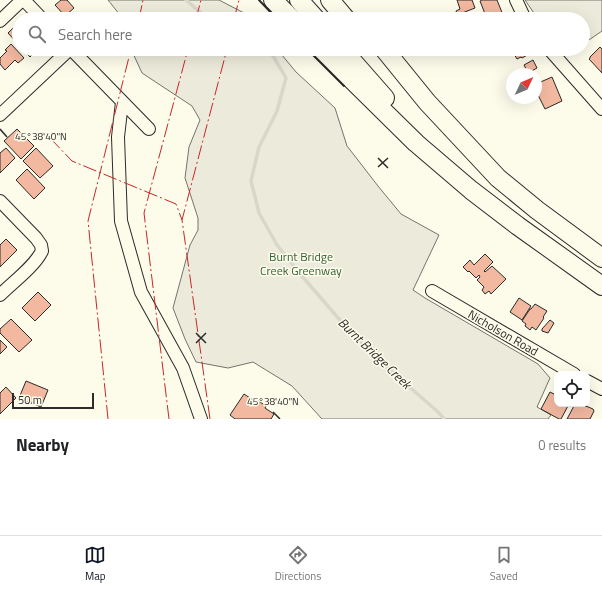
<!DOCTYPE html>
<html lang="en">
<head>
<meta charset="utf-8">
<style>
  body { margin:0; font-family:"Titillium Web",sans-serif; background:#f6f6f6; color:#202124 }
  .controls { position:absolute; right:12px; bottom:12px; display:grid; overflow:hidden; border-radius:8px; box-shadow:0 4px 16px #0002 }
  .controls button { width:36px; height:36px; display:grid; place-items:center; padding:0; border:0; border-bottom:1px solid #e0e0e0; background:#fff; color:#202124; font:20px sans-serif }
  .compass { position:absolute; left:506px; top:68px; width:36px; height:36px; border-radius:50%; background:#fff; box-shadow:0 4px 16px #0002; rotate:46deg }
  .scale { position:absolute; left:12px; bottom:10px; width:82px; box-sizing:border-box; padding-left:4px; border:2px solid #2b2b2b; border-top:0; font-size:11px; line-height:14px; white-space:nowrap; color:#2b2b2b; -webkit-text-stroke:3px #fdfbea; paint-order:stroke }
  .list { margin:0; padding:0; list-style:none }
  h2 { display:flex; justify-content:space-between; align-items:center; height:52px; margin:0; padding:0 16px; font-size:17px }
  h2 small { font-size:13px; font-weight:400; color:#757577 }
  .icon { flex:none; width:22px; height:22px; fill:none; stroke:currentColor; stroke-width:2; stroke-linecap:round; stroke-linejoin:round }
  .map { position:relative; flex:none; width:602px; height:419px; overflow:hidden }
  .search { position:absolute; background:#fff; box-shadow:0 4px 16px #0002; left:12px; right:12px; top:12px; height:44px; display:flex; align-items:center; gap:10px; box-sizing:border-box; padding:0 14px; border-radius:22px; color:#757577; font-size:15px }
  .sheet { height:116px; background:#fff }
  nav { display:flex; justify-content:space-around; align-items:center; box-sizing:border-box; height:56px; border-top:1px solid #e0e0e0; background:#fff; font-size:11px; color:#757577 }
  nav a { display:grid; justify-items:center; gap:2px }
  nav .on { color:#111827 }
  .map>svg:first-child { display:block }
  .green { fill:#ecebdb; stroke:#74746e }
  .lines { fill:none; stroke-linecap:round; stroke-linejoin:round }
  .stream { stroke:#d8d7c9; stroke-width:3.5 }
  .building { fill:#f2b8a0; stroke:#2b2b2b }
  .minor-casing { stroke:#2b2b2b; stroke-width:14 }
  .highway-casing { stroke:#2b2b2b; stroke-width:20 }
  .minor { stroke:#fdfbea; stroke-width:12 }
  .highway { stroke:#fdfbea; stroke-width:18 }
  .wall { stroke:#2b2b2b; stroke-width:2 }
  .power { stroke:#c62828; stroke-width:1; stroke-dasharray:14 3 2 3; stroke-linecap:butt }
  .ticks { fill:none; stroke:#2b2b2b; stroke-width:1.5 }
  .labels { text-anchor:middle; stroke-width:3; stroke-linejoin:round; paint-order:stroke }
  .park-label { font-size:12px; fill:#34623c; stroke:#fdfbea }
  .street-label { font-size:12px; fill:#2b2b2b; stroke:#fdfbea }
  .water-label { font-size:13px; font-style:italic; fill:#2b2b2b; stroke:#fdfbea }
  .ticks-label { font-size:10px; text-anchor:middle; fill:#2b2b2b; stroke:#fdfbea; stroke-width:3; stroke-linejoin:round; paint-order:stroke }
</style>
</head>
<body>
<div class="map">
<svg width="602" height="419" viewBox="0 0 602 419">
  <rect width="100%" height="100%" fill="#fdfbea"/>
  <path class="green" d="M108 0H219L246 14 250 19H121L120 15Z
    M525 0H602V31L583 44V19H538Z
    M131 49H277L296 72 335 108 347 146 378 186 401 214 439 235 413 290 425 298 538 364 550 378 537 407 551 415 548 419H322L292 386 253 362 228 368 196 362 185 339 173 308 190 245 198 230V218L185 178 189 147 200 120 192 106 142 73Z"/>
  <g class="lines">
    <path class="stream" d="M186 0 208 19
      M269 49 286 78 277 111 259 147 251 181 259 213 277 245 301 275 352 334 380 361 438 412 444 419"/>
  </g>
  <path class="building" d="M61 0H67L74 8 65 16 55 5Z
    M457 0H472L475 8 457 15 456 11 460 9Z
    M482 0H497L503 15 493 19H487L480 1Z
    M19 22V45L8 33Z
    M11 44 24 58 18 63 15 60 5 70 0 64V58L7 51 5 50Z
    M600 47 602 49V73L589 59 590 58V57Z
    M23 49H38L30 57Z
    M511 49H528L531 53 522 58 521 57 517 59Z
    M533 60 537 68 528 73 524 65Z
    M552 77 562 101 545 109 538 95 540 94 536 84Z
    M17 129 34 146 21 159 4 141Z
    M6 148 15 158 0 173V153Z
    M36 148 53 166 40 178 23 161Z
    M27 169 45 188 34 199 16 180Z
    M6 239 17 250 0 267V245Z
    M485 254 493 262 484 271 485 272 492 266 506 279 491 294 489 291 485 294 482 290 484 287 477 280 480 277 479 275 476 278 469 271 468 272 463 267 470 260 474 265Z
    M38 292 51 305 35 321 22 308Z
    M519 298 531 306 522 320 510 312Z
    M535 304 547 311 543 317 544 318 536 330 532 327 530 330 525 326 526 324 522 321 530 309H531Z
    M11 319 32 340 19 352 0 333V329Z
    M550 320 554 323 548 333 542 331V329Z
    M0 340 7 347 0 354Z
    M26 381 48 390 41 407 19 398Z
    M6 387 16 398 0 414V393Z
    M557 390V404H569L561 419H559L541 409 550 392 554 394Z
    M244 394 253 400 254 398 266 406 265 408 274 414 271 419H235L230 415Z
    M575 404H583L585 405V406L586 407V406L593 409 594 411 590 419H567Z"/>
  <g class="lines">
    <g class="minor-casing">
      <path id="minor" d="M24 0 42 19
        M516 0 525 19
        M0 21 22 0
        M71 49 149 129
        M549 49 602 109
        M122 102 118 137 121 221 141 292 183 368 201 419
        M0 115 70 49
        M0 201 36 238 41 245 42 251C34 267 13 282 0 295
        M432 291 574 374
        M587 381 602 389"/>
    </g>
    <g class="highway-casing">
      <path id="highway" d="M273 0 292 19
        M299 0 316 19
        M330 0 346 19
        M321 49 356 84 416 143 471 190 518 226 602 286
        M342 49 385 98
        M384 49 427 102 498 178 537 210 602 258"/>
    </g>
    <use href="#minor" class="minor"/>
    <use href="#highway" class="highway"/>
    <path class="wall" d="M259 0 277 19
      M307 49 344 86"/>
    <path class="power" d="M139 19 143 0
      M196 19 201 0
      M234 19 239 0
      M50 138 72 161 176 204 182 220
      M108 419 88 221 131 49
      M169 419 144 213 188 49
      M210 419 182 220 227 49"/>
  </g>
  <path class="ticks" d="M0 129 7 137M378 158 388 168M378 167 388 158M196 333 206 343M196 343 206 333M273 412 280 419"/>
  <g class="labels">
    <g class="park-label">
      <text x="301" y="261">Burnt Bridge<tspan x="301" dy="14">Creek Greenway</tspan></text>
    </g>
    <g class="street-label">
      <text transform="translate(503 333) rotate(30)" y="4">Nicholson Road</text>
    </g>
    <g class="water-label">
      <text transform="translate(375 353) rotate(44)" y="5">Burnt Bridge Creek</text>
    </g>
  </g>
  <g class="ticks-label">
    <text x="41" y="140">45°38'40"N</text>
    <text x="273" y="405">45°38'40"N</text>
  </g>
</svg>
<div class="controls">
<button><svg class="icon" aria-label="locate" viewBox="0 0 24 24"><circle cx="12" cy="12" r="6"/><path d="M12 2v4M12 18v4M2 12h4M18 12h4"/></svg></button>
</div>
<svg class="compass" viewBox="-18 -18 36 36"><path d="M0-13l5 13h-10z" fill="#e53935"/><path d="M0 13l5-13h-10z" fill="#757577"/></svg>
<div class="scale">50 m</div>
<div class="search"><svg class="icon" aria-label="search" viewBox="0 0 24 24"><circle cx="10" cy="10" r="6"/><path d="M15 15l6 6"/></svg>Search here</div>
</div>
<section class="sheet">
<h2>Nearby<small>0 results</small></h2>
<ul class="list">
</ul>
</section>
<nav>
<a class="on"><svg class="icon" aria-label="map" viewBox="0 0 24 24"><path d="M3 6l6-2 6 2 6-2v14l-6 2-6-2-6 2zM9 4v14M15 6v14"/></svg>Map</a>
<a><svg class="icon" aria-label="directions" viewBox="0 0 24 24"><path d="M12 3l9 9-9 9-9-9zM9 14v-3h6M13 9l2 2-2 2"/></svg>Directions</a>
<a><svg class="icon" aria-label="saved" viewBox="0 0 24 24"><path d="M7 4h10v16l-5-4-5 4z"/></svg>Saved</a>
</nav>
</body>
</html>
